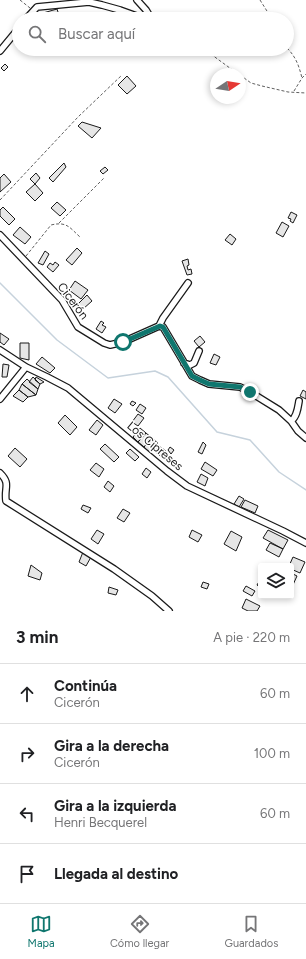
<!DOCTYPE html>
<html lang="es">
<head>
<meta charset="utf-8">
<style>
  body { margin:0; font-family:Figtree,sans-serif; background:#f2f2f2; color:#202124 }
  .controls { position:absolute; right:12px; bottom:12px; display:grid; overflow:hidden; border-radius:4px; box-shadow:0 2px 6px #0003 }
  .controls button { width:36px; height:36px; display:grid; place-items:center; padding:0; border:0; border-bottom:1px solid #e0e0e0; background:#fff; color:#202124; font:20px sans-serif }
  .compass { position:absolute; left:210px; top:68px; width:36px; height:36px; border-radius:50%; background:#fff; box-shadow:0 2px 6px #0003; rotate:78deg }
  .stop { position:absolute; width:12px; height:12px; margin:-9px; border:3px solid #0f766e; border-radius:50%; background:#fff }
  .stop.end { background:#0f766e; border-color:#fff; box-shadow:0 1px 4px #0008 }
  .list { margin:0; padding:0; list-style:none }
  h2 { display:flex; justify-content:space-between; align-items:center; height:52px; margin:0; padding:0 16px; font-size:17px }
  h2 small { font-size:13px; font-weight:400; color:#757577 }
  .list li { display:grid; grid-template-columns:26px 1fr auto; gap:12px; align-items:center; box-sizing:border-box; height:60px; padding:0 16px; border-top:1px solid #e0e0e0 }
  .list b { display:block; font-size:15px; white-space:nowrap }
  .list p { margin:0; font-size:13px; white-space:nowrap; color:#757577 }
  .list em { font-size:13px; font-style:normal; color:#757577 }
  .icon { flex:none; width:22px; height:22px; fill:none; stroke:currentColor; stroke-width:2; stroke-linecap:round; stroke-linejoin:round }
  .map { position:relative; flex:none; width:306px; height:611px; overflow:hidden }
  .search { position:absolute; background:#fff; box-shadow:0 2px 6px #0003; left:12px; right:12px; top:12px; height:44px; display:flex; align-items:center; gap:10px; box-sizing:border-box; padding:0 14px; border-radius:22px; color:#757577; font-size:15px }
  .sheet { height:292px; background:#fff }
  nav { display:flex; justify-content:space-around; align-items:center; box-sizing:border-box; height:56px; border-top:1px solid #e0e0e0; background:#fff; font-size:11px; color:#757577 }
  nav a { display:grid; justify-items:center; gap:2px }
  nav .on { color:#0f766e }
  .map>svg:first-child { display:block }
  .lines { fill:none; stroke-linecap:round; stroke-linejoin:round }
  .stream { stroke:#c6d2dc; stroke-width:1.5 }
  .building { fill:#e6e6e6; stroke:#1a1a1a }
  .minor-casing { stroke:#1a1a1a; stroke-width:8 }
  .path { stroke:#5f5f5f; stroke-width:1; stroke-dasharray:3 2; stroke-linecap:butt }
  .minor { stroke:#fff; stroke-width:5.5 }
  .route { stroke:#0f766e; stroke-width:5 }
  .labels { text-anchor:middle; stroke-width:3; stroke-linejoin:round; paint-order:stroke }
  .street-label { font-size:12px; fill:#1a1a1a; stroke:#fff }
</style>
</head>
<body>
<div class="map">
<svg width="306" height="611" viewBox="0 0 306 611">
  <rect width="100%" height="100%" fill="#fff"/>
  <g class="lines">
    <path class="stream" d="M0 283 57 340 108 378 155 371 168 377 217 432 250 440 279 472 306 490"/>
  </g>
  <path class="building" d="M57 9 60 18 56 19H45L43 13Z
    M5 64 8 67 4 71 1 68Z
    M127 76 136 86 127 94 118 85Z
    M82 122 101 128 92 138 78 126Z
    M64 163 66 167 53 182 49 178Z
    M105 167 108 170 103 174 100 171Z
    M36 173 40 178 35 184 30 179Z
    M4 174 11 182 0 192V178Z
    M35 184 43 193 35 201 26 192Z
    M57 202 66 210 60 216 51 208Z
    M3 207 15 219 9 225 0 216V210Z
    M291 212 297 215 293 223 290 221 291 219 288 218Z
    M282 222 289 226 283 237 276 233Z
    M20 227 31 237 25 244 13 235Z
    M230 234 236 239 232 245 225 240Z
    M77 248 82 253 72 265 66 260Z
    M45 251 49 254 43 265 38 263Z
    M188 259 189 265 187 266 188 270 191 269 192 274 187 275 182 261Z
    M55 262 59 265 53 272 47 267 50 263 53 265Z
    M75 281 88 290 81 299 69 290Z
    M87 295 92 301 83 309 77 305Z
    M101 321 104 323 102 325 106 327 102 333 96 329Z
    M0 333 9 339 4 345 0 342Z
    M200 336 205 342 199 347 194 341Z
    M20 343H29V360L20 358Z
    M214 354 220 357 216 365 210 363Z
    M42 357 55 368 50 373 36 364Z
    M3 364 9 365 7 377H2Z
    M33 377 40 384 38 389 29 382Z
    M36 377 44 382 40 384 35 380Z
    M27 379 38 389 36 395 22 384Z
    M22 384 36 395 28 397 19 390Z
    M19 390 28 397 23 402 13 396Z
    M303 390 306 392V399L300 396Z
    M114 399 122 404 115 413 108 408Z
    M132 401 136 403 133 406 130 404Z
    M140 404 146 408 142 414 136 410Z
    M138 414 144 418 138 426 132 422Z
    M65 415 77 427 70 435 58 423Z
    M97 420 103 425 96 435 89 430Z
    M140 428 146 433 138 442 133 437Z
    M146 433 152 438 144 447 138 442Z
    M152 438 158 443 149 452 144 447Z
    M203 442 206 445 202 454 198 452Z
    M105 444 119 457 114 462 100 449Z
    M159 446 166 451 162 457 155 452Z
    M170 447 174 450 171 454 168 450Z
    M15 448 27 459 20 467 8 456Z
    M130 449 139 457 135 461 126 453Z
    M205 462 217 470 213 476 201 469Z
    M96 463 104 469 99 477 90 470Z
    M146 468 151 472 147 478 142 474Z
    M201 474 208 478 205 486 197 482Z
    M108 481 114 486 110 492 104 487Z
    M239 496 244 499 239 507 234 504Z
    M245 500 258 506 255 513 241 507Z
    M83 505 91 508 88 513 81 509Z
    M123 509 130 513 124 522 117 518Z
    M97 530 104 534 98 544 91 539Z
    M192 530 202 535 198 542 189 537Z
    M268 530 288 540 283 549 263 538Z
    M231 531 242 537 236 551 224 544Z
    M270 543 283 549 279 557 266 550Z
    M83 552 91 557 86 566 79 562Z
    M293 557 305 562 300 573 291 569V566H289Z
    M31 565 42 573 40 580 28 576Z
    M291 573 297 576 292 587H291Z
    M260 580 261 581V588L257 585Z
    M203 582 209 584 207 589 201 587Z
    M246 586 255 591 252 596 243 591Z
    M109 587 118 590 116 595 108 593Z
    M246 599 260 606 257 611H248L242 608Z"/>
  <g class="lines">
    <g class="minor-casing">
      <path id="minor" d="M137 0 146 10 149 15V19H148
        M26 19 37 7 89 2 102 5 120 10 145 19
        M0 51 19 28
        M0 235 62 300 78 327 104 343 110 345 123 342 159 326 163 327 192 376 200 380 209 384 240 387 250 392 279 410 291 421 298 431 306 438
        M159 326 163 318 188 283
        M0 350 26 367 47 377 68 388 167 471 187 486 283 531 306 543
        M184 363 190 365 194 363 199 351
        M0 399 26 367
        M291 421C297 417 298 407 299 401
        M0 473C11 484 4 487 6 501L114 569 152 596 169 611"/>
    </g>
    <path class="path" d="M20 0 30 8
      M260 0 272 19
      M287 48C296 57 299 66 302 78
      M202 49 208 52 238 74
      M240 75 251 83 262 86 288 92 306 93
      M294 91 302 78 306 74
      M0 200 78 117 122 75
      M59 223 104 178
      M26 256 51 225C67 221 70 228 80 237"/>
    <use href="#minor" class="minor"/>
  </g>
  <g class="lines">
    <path class="route" d="M123 342 160 326 163 327 192 376 200 380 209 384 240 387 250 392"/>
  </g>
  <g class="labels">
    <g class="street-label">
      <text transform="translate(73 301) rotate(53)" y="4">Cicerón</text>
      <text transform="translate(155 446) rotate(40)" y="4">Los Cipreses</text>
    </g>
  </g>
</svg>
<div class="controls">
<button><svg class="icon" aria-label="layers" viewBox="0 0 24 24"><path d="M12 4l9 5-9 5-9-5zM3 14l9 5 9-5"/></svg></button>
</div>
<svg class="compass" viewBox="-18 -18 36 36"><path d="M0-13l5 13h-10z" fill="#e53935"/><path d="M0 13l5-13h-10z" fill="#757577"/></svg>
<div class="stop" style="left:123px;top:342px"></div>
<div class="stop end" style="left:250px;top:392px"></div>
<div class="search"><svg class="icon" aria-label="search" viewBox="0 0 24 24"><circle cx="10" cy="10" r="6"/><path d="M15 15l6 6"/></svg>Buscar aquí</div>
</div>
<section class="sheet">
<h2>3 min<small>A pie · 220 m</small></h2>
<ul class="list">
<li><svg class="icon" aria-label="ahead" viewBox="0 0 24 24"><path d="M12 20V5M6 11l6-6 6 6"/></svg><div><b>Continúa</b><p>Cicerón</p></div><em>60 m</em></li>
<li><svg class="icon" aria-label="right" viewBox="0 0 24 24"><path d="M7 20v-9h11M14 6l5 5-5 5"/></svg><div><b>Gira a la derecha</b><p>Cicerón</p></div><em>100 m</em></li>
<li><svg class="icon" aria-label="left" viewBox="0 0 24 24"><path d="M17 20v-9H6M10 6l-5 5 5 5"/></svg><div><b>Gira a la izquierda</b><p>Henri Becquerel</p></div><em>60 m</em></li>
<li><svg class="icon" aria-label="arrive" viewBox="0 0 24 24"><path d="M6 21V4h12l-3 4 3 4H6"/></svg><div><b>Llegada al destino</b></div></li>
</ul>
</section>
<nav>
<a class="on"><svg class="icon" aria-label="map" viewBox="0 0 24 24"><path d="M3 6l6-2 6 2 6-2v14l-6 2-6-2-6 2zM9 4v14M15 6v14"/></svg>Mapa</a>
<a><svg class="icon" aria-label="directions" viewBox="0 0 24 24"><path d="M12 3l9 9-9 9-9-9zM9 14v-3h6M13 9l2 2-2 2"/></svg>Cómo llegar</a>
<a><svg class="icon" aria-label="saved" viewBox="0 0 24 24"><path d="M7 4h10v16l-5-4-5 4z"/></svg>Guardados</a>
</nav>
</body>
</html>
